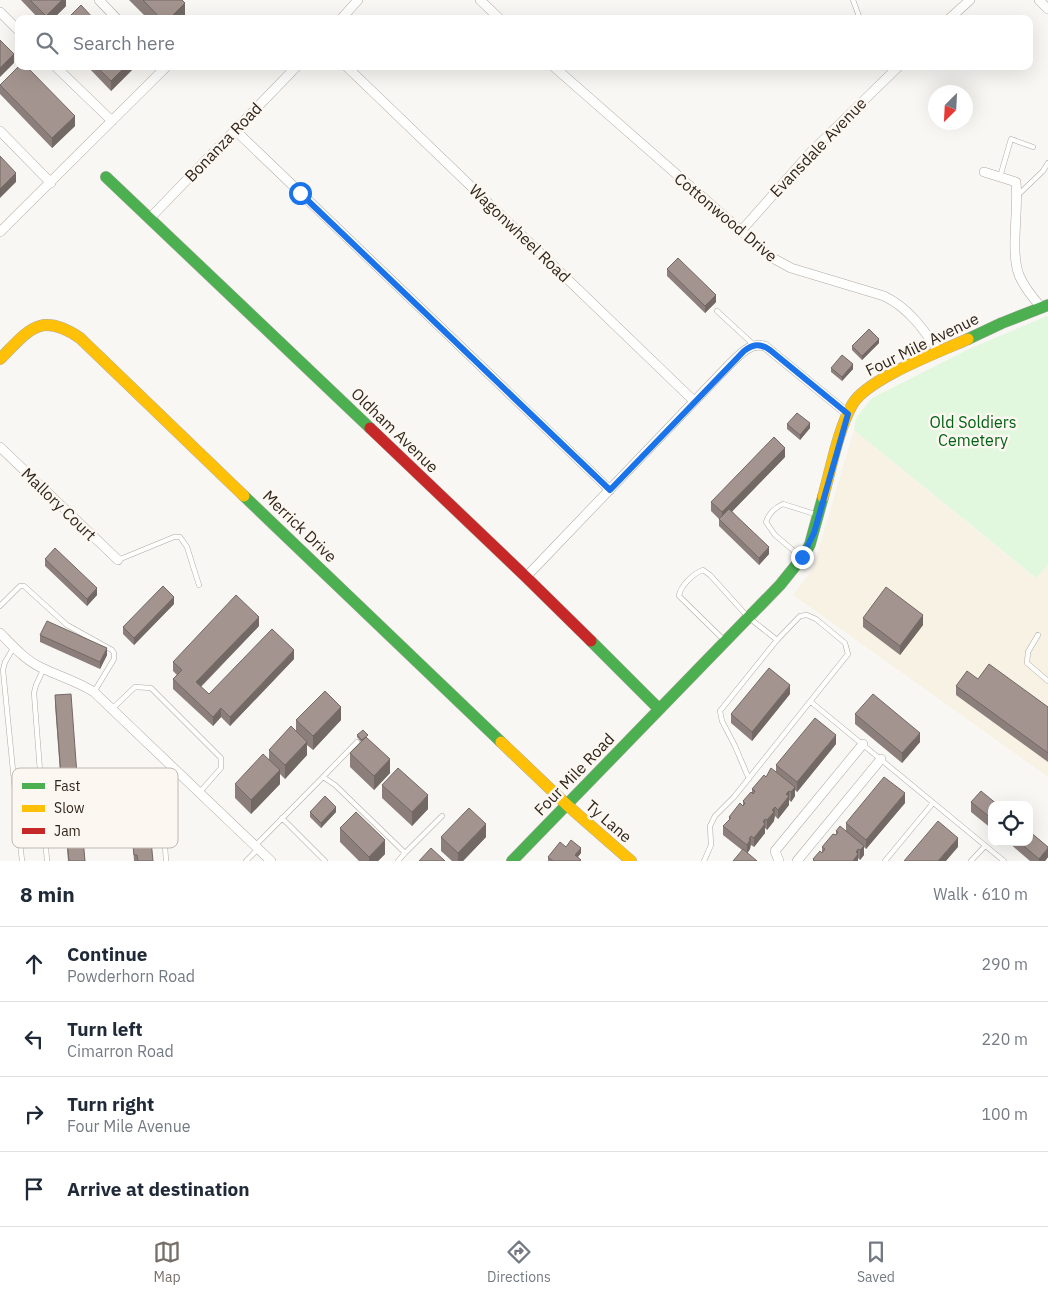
<!DOCTYPE html>
<html lang="en">
<head>
<meta charset="utf-8">
<style>
  body { margin:0; font-family:"IBM Plex Sans",sans-serif; background:#f2f2f3; color:#1f2937 }
  .controls { position:absolute; right:15px; bottom:15px; display:grid; overflow:hidden; border-radius:10px; box-shadow:0 5px 20px #0002 }
  .controls button { width:45px; height:45px; display:grid; place-items:center; padding:0; border:0; border-bottom:1px solid #e0e1e3; background:#fff; color:#1f2937; font:25px sans-serif }
  .compass { position:absolute; left:928px; top:85px; width:45px; height:45px; border-radius:50%; background:#fff; box-shadow:0 5px 20px #0002; rotate:204deg }
  .stop { position:absolute; width:15px; height:15px; margin:-11px; border:4px solid #1a73e8; border-radius:50%; background:#fff }
  .stop.end { background:#1a73e8; border-color:#fff; box-shadow:0 1px 5px #0008 }
  .list { margin:0; padding:0; list-style:none }
  h2 { display:flex; justify-content:space-between; align-items:center; height:65px; margin:0; padding:0 20px; font-size:21px }
  h2 small { font-size:16px; font-weight:400; color:#747a83 }
  .list li { display:grid; grid-template-columns:32px 1fr auto; gap:15px; align-items:center; box-sizing:border-box; height:75px; padding:0 20px; border-top:1px solid #e0e1e3 }
  .list b { display:block; font-size:19px; white-space:nowrap }
  .list p { margin:0; font-size:16px; white-space:nowrap; color:#747a83 }
  .list em { font-size:16px; font-style:normal; color:#747a83 }
  .icon { flex:none; width:28px; height:28px; fill:none; stroke:currentColor; stroke-width:2; stroke-linecap:round; stroke-linejoin:round }
  .map { position:relative; flex:none; width:1048px; height:861px; overflow:hidden }
  .search { position:absolute; background:#fff; box-shadow:0 5px 20px #0002; left:15px; right:15px; top:15px; height:55px; display:flex; align-items:center; gap:12px; box-sizing:border-box; padding:0 18px; border-radius:10px; color:#747a83; font-size:19px }
  .sheet { height:365px; background:#fff }
  nav { display:flex; justify-content:space-around; align-items:center; box-sizing:border-box; height:70px; border-top:1px solid #e0e1e3; background:#fff; font-size:14px; color:#747a83 }
  nav a { display:grid; justify-items:center; gap:2px }
  nav .on { color:#766f68 }
  .map>svg:first-child { display:block }
  .industrial { fill:#f8f2e5 }
  .green { fill:#e1f7de }
  .lines { fill:none; stroke-linecap:round; stroke-linejoin:round }
  .lane-casing { stroke:#afaaa4; stroke-width:5.5 }
  .street-casing { stroke:#afaaa4; stroke-width:10 }
  .fast-casing { stroke:#afaaa4; stroke-width:12 }
  .slow-casing { stroke:#afaaa4; stroke-width:12 }
  .jam-casing { stroke:#afaaa4; stroke-width:12 }
  .lane { stroke:#fefefd; stroke-width:4.5 }
  .street { stroke:#fefefd; stroke-width:9 }
  .fast { stroke:#4caf50; stroke-width:11 }
  .slow { stroke:#ffc107; stroke-width:11 }
  .jam { stroke:#c62828; stroke-width:11 }
  .wall { fill:#8c7f7b }
  .shaded-wall { fill:#726864 }
  .building { fill:#a3948f; stroke:#726864 }
  .route { stroke:#1a73e8; stroke-width:6 }
  .labels { text-anchor:middle; stroke-width:5; stroke-linejoin:round; paint-order:stroke }
  .street-label { font-size:16px; fill:#30261c; stroke:#fcf7f1 }
  .park-label { font-size:16px; fill:#026214; stroke:#fcf7f1 }
  .key { fill:#fcf7f1; stroke:#bfb8b1; stroke-width:1 }
  .key-label { font-size:14px; fill:#30261c }
</style>
</head>
<body>
<div class="map">
<svg width="1048" height="861" viewBox="0 0 1048 861">
  <rect width="100%" height="100%" fill="#f9f7f4"/>
  <path class="industrial" d="M854 430 1035 578 1048 565V777L793 595 813 568Z"/>
  <path class="green" d="M1047 316 1048 317V565L1036 578 854 430 856 418 872 398 969 349Z"/>
  <g class="lines">
    <g class="lane-casing">
      <path id="lane" d="M853 0 860 19
        M1000 177 1011 139 1033 147
        M1018 195 1043 171 1048 163
        M717 311 754 345
        M801 557 775 535 766 522C769 513 774 508 783 504L818 515
        M118 560 174 537H180L187 547 199 585
        M0 606 20 586H24L67 625 112 650 114 653V659L94 692
        M1038 635 1028 652 1027 663 1048 681
        M14 647 5 662 3 670 22 861
        M44 668 36 685 34 693 47 861
        M811 702 1004 861
        M112 709 135 687 151 688 221 758V768L199 793
        M323 777 357 742
        M749 779 735 746 722 721 720 711 777 640
        M16 801H43
        M282 818 325 861
        M255 846 323 777 335 785 399 847 405 853 398 861
        M405 853 442 816
        M166 861 161 785 173 768
        M246 861 258 849
        M704 861 711 845 710 826 715 816 734 797 848 654 845 643 816 619 807 615 800 616 777 640 748 617 710 575 703 570C694 573 680 586 679 596L725 641
        M885 861 933 803
        M971 861 985 846"/>
    </g>
    <g class="street-casing">
      <path id="street" d="M99 0 117 19
        M480 0 500 19
        M1039 0 1048 9
        M0 12 19 31
        M341 19 358 0
        M949 19 970 0
        M55 66 112 121
        M346 66 694 401
        M553 66 771 257 791 268 884 296C909 308 924 330 939 352
        M235 130 610 490
        M0 131 51 183
        M984 172 1016 182C1019 210 1010 251 1019 275 1024 287 1032 297 1041 307
        M150 218 297 66
        M741 231 810 153 899 66
        M0 232 166 67 165 66
        M0 447 118 560
        M526 577 729 365C740 355 749 342 765 346L848 414
        M0 633C12 645 24 659 40 667 58 676 77 681 94 692L271 861
        M779 861 775 851 863 744
        M797 861 881 759"/>
    </g>
    <g class="fast-casing">
      <path id="fast" d="M106 177 370 428
        M968 339 1002 323 1048 305
        M244 496 501 742
        M591 641 659 709
        M512 861 780 585 805 554 810 544 823 497"/>
    </g>
    <g class="slow-casing">
      <path id="slow" d="M0 359C29 330 40 311 80 338L244 496
        M823 497C831 469 838 430 852 405 866 379 939 352 968 339
        M501 742 567 805 631 861"/>
    </g>
    <g class="jam-casing">
      <path id="jam" d="M370 428 526 577 591 641"/>
    </g>
    <use href="#lane" class="lane"/>
    <use href="#street" class="street"/>
    <use href="#fast" class="fast"/>
    <use href="#slow" class="slow"/>
    <use href="#jam" class="jam"/>
  </g>
  <path class="wall" d="M21 0H66V6L53 19H39Z
    M129 0H182L185 17 182 19H148Z
    M87 66H133V69L111 91Z
    M0 85 75 126 52 148 0 94Z
    M667 269 716 302 705 313 667 276Z
    M879 343 862 360 852 350V346Z
    M831 368 853 369 842 381 831 372Z
    M787 424 810 428 800 440 787 429Z
    M785 457 732 511 769 554 759 565 719 526V519L711 511V502Z
    M45 559 97 595 87 606 45 566Z
    M174 604 134 645 123 634V627Z
    M863 618 923 625 900 655 863 627Z
    M259 626 201 687 209 694 294 659 230 726 221 717 213 726 173 689V679L177 675 173 671V662Z
    M40 635 107 655 100 669 40 642Z
    M978 679 1048 707V762L956 695V686Z
    M790 694 752 741 731 723V714Z
    M55 695 79 802 85 861H68L64 812H63L55 705Z
    M855 714 920 742 902 763 855 724Z
    M296 720H341L313 750 307 745V755L285 779 280 774V784L251 814 235 798V784L269 759V750L296 731Z
    M357 735 367 738 390 773 374 790 350 767V753L361 742 357 737Z
    M836 744 797 792 795 790V796L791 802 789 800V805L778 819 775 816 774 821 767 830 765 828V833L754 847 751 845 750 849 747 853 742 850 723 835V826L729 820V817L743 806V801L752 794V789L766 777 776 772V765Z
    M130 779 153 861H134L133 846H136L135 845H132L131 826H134V824H131L130 805H132V804H128L127 794V785L130 784Z
    M382 785 428 809 412 826 382 798Z
    M971 802 992 805V829L971 812Z
    M905 803 866 849 864 847V855L860 860 858 858V861H813V859L822 852V847L836 834V831H846V823Z
    M310 812H336L321 828 310 817Z
    M340 828 385 854 378 861H359L340 842Z
    M441 837H486L463 861H452L441 851Z
    M1008 842H1029L1048 857 1045 861H1030Z
    M566 847 581 853 578 857 581 861H548V857Z"/>
  <path class="shaded-wall" d="M62 0H66V6L53 19H46V16Z
    M185 3V17L182 19H169Z
    M14 54V63L0 77V68Z
    M126 66H133V69L111 91V81Z
    M75 116V126L52 148V138Z
    M16 173V182L0 198V189Z
    M716 295V302L705 313V306Z
    M879 339V343L862 360V356Z
    M853 364V369L842 381V377Z
    M810 423V428L800 440V435Z
    M785 448V457L722 522V512Z
    M769 547V554L759 565V558Z
    M97 588V595L87 606V599Z
    M174 597V604L134 645V638Z
    M923 615V625L900 655V646Z
    M259 617V626L196 691V682Z
    M107 648V655L100 669V662Z
    M294 650V659L230 726V717Z
    M790 685V694L752 741V732Z
    M341 707V720L313 750V736Z
    M221 708V717L213 726V717Z
    M920 733V742L902 763V753Z
    M836 735V744L797 792V782Z
    M307 742V755L285 779V765Z
    M390 759V773L374 790V776Z
    M280 770V784L251 814V800Z
    M795 787V796L791 802V792Z
    M789 791V805L778 819V810L786 794Z
    M905 793V803L866 849V840Z
    M428 795V809L412 826V812Z
    M336 807V812L321 828V823Z
    M775 807 774 821 767 830V820Z
    M765 819V833L754 847V838L763 822Z
    M486 824V837L463 861H458V853Z
    M751 836 750 849 747 854V845L749 839Z
    M958 838V847L946 861H938Z
    M385 840V854L378 861H369V857Z
    M864 846V855L860 860V850Z
    M581 848V853L575 860V855Z
    M1048 848V857L1045 861H1039V859Z
    M858 849V861H853L856 852Z"/>
  <path class="building" d="M30 0H62L46 16Z
    M143 0H182L185 3 169 19H161Z
    M81 5 94 19H67Z
    M0 40 14 54 0 68Z
    M19 66H26L75 116 52 138 0 85Z
    M96 66H126L111 81Z
    M0 156 16 173 0 189Z
    M678 258 716 295 705 306 667 269Z
    M869 329 879 339 862 356 852 346Z
    M842 355 853 364 842 377 831 368Z
    M797 413 810 423 800 435 787 424Z
    M774 437 785 448 722 512 711 502Z
    M729 509 769 547 759 558 719 519Z
    M55 548 97 588 87 599 45 559Z
    M163 586 174 597 134 638 123 627Z
    M886 587 923 615 900 646 863 618Z
    M236 595 259 617 196 682 209 694 272 629 294 650 230 717 221 708 213 717 173 679 182 670 173 662Z
    M47 621 107 648 100 662 40 635Z
    M989 664 1048 707V753L956 686 967 671 978 679Z
    M769 668 790 685 752 732 731 714Z
    M325 691 341 707 313 736 296 720Z
    M71 694 79 802 63 803 55 695Z
    M873 694 920 733 902 753 855 714Z
    M815 718 836 735 797 782 776 765Z
    M291 726 307 742 285 765 269 750Z
    M363 730 368 735 362 740 357 735Z
    M366 737 390 759 374 776 350 753Z
    M263 754 280 770 251 800 235 784Z
    M398 768 428 795 412 812 382 785Z
    M771 768 795 787 791 792 789 791 786 794 789 796 778 810 775 807 772 810 774 812 767 820 765 819 763 822 765 824 754 838 751 836 749 839 750 840 747 845 723 826 731 818 729 817 740 803 743 806 745 803 743 801 751 792 753 794 755 791 752 789 764 775 766 777Z
    M145 777 153 861H138L137 855H134L133 846H136L135 835 132 836 131 826H135L134 814 131 815 130 805H132V794L128 795 127 785 130 784V779Z
    M884 777 905 793 866 840 846 823Z
    M981 791 998 805H992V819L971 802Z
    M325 796 336 807 321 823 310 812Z
    M80 806 85 861H69L64 808Z
    M469 808 486 824 458 853 441 837Z
    M356 812 385 840 369 857 340 828Z
    M938 821 958 838 938 861H904Z
    M840 826 864 846 860 850 858 849 856 852 858 854 853 861H814V860L813 859 820 851 822 853 825 849 822 847 833 834 836 835 838 832 836 831Z
    M1029 831 1048 847V848L1039 859 1019 842H1029Z
    M571 840 581 848 575 855 581 860 580 861H553L548 857 560 842 566 847Z
    M431 848 445 861H419Z
    M743 849 757 861H733Z"/>
  <g class="lines">
    <path class="route" d="M300 193 610 490 744 351C753 344 760 343 770 350L848 414 814 533 802 557"/>
  </g>
  <g class="labels">
    <g class="street-label">
      <text transform="translate(223 142) rotate(-46)" y="6">Bonanza Road</text>
      <text transform="translate(818 147) rotate(-46)" y="6">Evansdale Avenue</text>
      <text transform="translate(726 217) rotate(40)" y="6">Cottonwood Drive</text>
      <text transform="translate(520 233) rotate(44)" y="6">Wagonwheel Road</text>
      <text transform="translate(922 344) rotate(-26)" y="6">Four Mile Avenue</text>
      <text transform="translate(395 430) rotate(44)" y="6">Oldham Avenue</text>
      <text transform="translate(59 504) rotate(44)" y="6">Mallory Court</text>
      <text transform="translate(300 526) rotate(44)" y="6">Merrick Drive</text>
      <text transform="translate(574 774) rotate(-46)" y="6">Four Mile Road</text>
      <text transform="translate(609 821) rotate(41)" y="6">Ty Lane</text>
    </g>
    <g class="park-label">
      <text x="973" y="428">Old Soldiers<tspan x="973" dy="18">Cemetery</tspan></text>
    </g>
  </g>
  <rect x="12" y="768" width="166" height="80" rx="8" class="key"/>
  <rect x="22" y="783" width="23" height="6" fill="#4caf50"/>
  <rect x="22" y="805" width="23" height="7" fill="#ffc107"/>
  <rect x="22" y="828" width="23" height="6" fill="#c62828"/>
  <g class="key-label">
    <text x="54" y="791">Fast</text>
    <text x="54" y="813">Slow</text>
    <text x="54" y="836">Jam</text>
  </g>
</svg>
<div class="controls">
<button><svg class="icon" aria-label="locate" viewBox="0 0 24 24"><circle cx="12" cy="12" r="6"/><path d="M12 2v4M12 18v4M2 12h4M18 12h4"/></svg></button>
</div>
<svg class="compass" viewBox="-18 -18 36 36"><path d="M0-13l5 13h-10z" fill="#e53935"/><path d="M0 13l5-13h-10z" fill="#747a83"/></svg>
<div class="stop" style="left:300px;top:193px"></div>
<div class="stop end" style="left:802px;top:557px"></div>
<div class="search"><svg class="icon" aria-label="search" viewBox="0 0 24 24"><circle cx="10" cy="10" r="6"/><path d="M15 15l6 6"/></svg>Search here</div>
</div>
<section class="sheet">
<h2>8 min<small>Walk · 610 m</small></h2>
<ul class="list">
<li><svg class="icon" aria-label="ahead" viewBox="0 0 24 24"><path d="M12 20V5M6 11l6-6 6 6"/></svg><div><b>Continue</b><p>Powderhorn Road</p></div><em>290 m</em></li>
<li><svg class="icon" aria-label="left" viewBox="0 0 24 24"><path d="M17 20v-9H6M10 6l-5 5 5 5"/></svg><div><b>Turn left</b><p>Cimarron Road</p></div><em>220 m</em></li>
<li><svg class="icon" aria-label="right" viewBox="0 0 24 24"><path d="M7 20v-9h11M14 6l5 5-5 5"/></svg><div><b>Turn right</b><p>Four Mile Avenue</p></div><em>100 m</em></li>
<li><svg class="icon" aria-label="arrive" viewBox="0 0 24 24"><path d="M6 21V4h12l-3 4 3 4H6"/></svg><div><b>Arrive at destination</b></div></li>
</ul>
</section>
<nav>
<a class="on"><svg class="icon" aria-label="map" viewBox="0 0 24 24"><path d="M3 6l6-2 6 2 6-2v14l-6 2-6-2-6 2zM9 4v14M15 6v14"/></svg>Map</a>
<a><svg class="icon" aria-label="directions" viewBox="0 0 24 24"><path d="M12 3l9 9-9 9-9-9zM9 14v-3h6M13 9l2 2-2 2"/></svg>Directions</a>
<a><svg class="icon" aria-label="saved" viewBox="0 0 24 24"><path d="M7 4h10v16l-5-4-5 4z"/></svg>Saved</a>
</nav>
</body>
</html>
